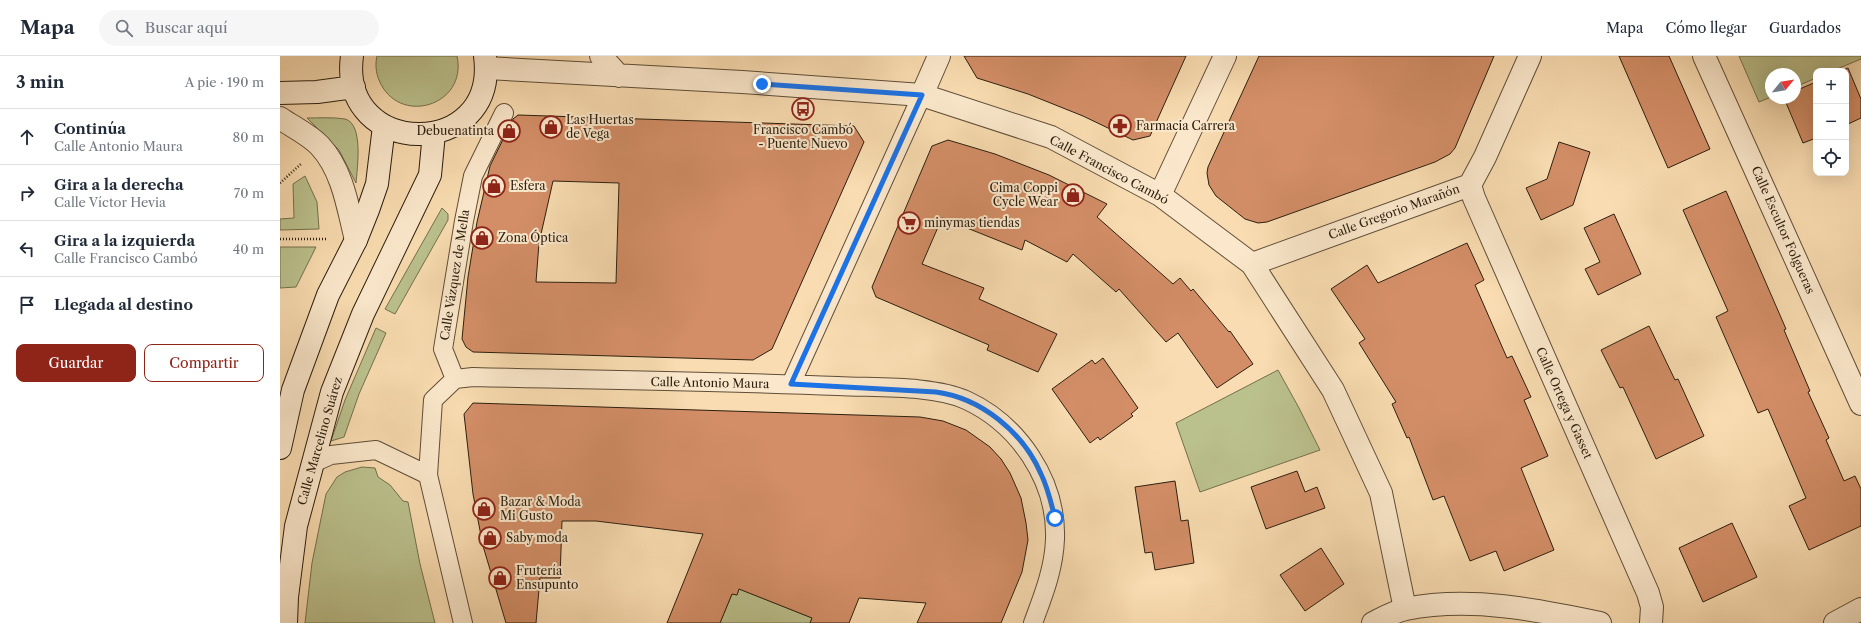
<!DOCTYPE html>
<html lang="es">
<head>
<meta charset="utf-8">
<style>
  body { margin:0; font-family:"Libre Caslon Text",serif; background:#f6f6f7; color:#1f2937 }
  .controls { position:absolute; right:12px; top:12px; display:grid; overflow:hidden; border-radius:8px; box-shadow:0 4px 16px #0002 }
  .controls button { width:36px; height:36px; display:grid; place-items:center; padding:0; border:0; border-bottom:1px solid #e0e1e3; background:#fff; color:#1f2937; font:20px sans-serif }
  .compass { position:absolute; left:1485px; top:12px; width:36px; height:36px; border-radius:50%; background:#fff; box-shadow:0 4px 16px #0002; rotate:60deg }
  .stop { position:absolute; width:12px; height:12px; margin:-9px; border:3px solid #1a73e8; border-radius:50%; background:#fff }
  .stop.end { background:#1a73e8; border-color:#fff; box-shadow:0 1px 4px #0008 }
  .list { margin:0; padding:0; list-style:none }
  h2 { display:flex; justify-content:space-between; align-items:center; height:52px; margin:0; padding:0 16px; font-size:17px }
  h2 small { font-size:13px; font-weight:400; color:#747a83 }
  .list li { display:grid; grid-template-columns:26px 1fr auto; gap:12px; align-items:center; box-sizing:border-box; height:56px; padding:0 16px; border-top:1px solid #e0e1e3 }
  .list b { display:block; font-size:15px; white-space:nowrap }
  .list p { margin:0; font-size:13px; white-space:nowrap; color:#747a83 }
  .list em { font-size:13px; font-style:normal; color:#747a83 }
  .actions { display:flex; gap:8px; padding:12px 16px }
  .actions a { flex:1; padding:9px 0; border:1px solid #8f2418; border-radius:8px; text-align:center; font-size:14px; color:#8f2418 }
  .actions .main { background:#8f2418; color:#fff }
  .icon { flex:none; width:22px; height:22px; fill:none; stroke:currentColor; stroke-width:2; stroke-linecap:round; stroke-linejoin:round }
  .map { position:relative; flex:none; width:1581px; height:567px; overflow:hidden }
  header { display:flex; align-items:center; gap:24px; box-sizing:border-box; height:56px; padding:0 20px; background:#fff; border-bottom:1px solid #e0e1e3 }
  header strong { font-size:19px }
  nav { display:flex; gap:22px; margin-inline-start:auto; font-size:14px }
  .search { width:280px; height:36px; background:#f6f6f7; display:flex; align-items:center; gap:10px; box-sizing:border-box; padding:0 14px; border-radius:22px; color:#747a83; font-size:15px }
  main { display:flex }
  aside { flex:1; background:#fff }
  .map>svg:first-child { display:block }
  .green { fill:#bbc18d; stroke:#74704e }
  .building { fill:#d38e67; stroke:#2c1f0f; fill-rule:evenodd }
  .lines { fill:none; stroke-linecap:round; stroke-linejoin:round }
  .pedestrian-casing { stroke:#5f4e38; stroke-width:20 }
  .minor-casing { stroke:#5f4e38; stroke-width:24 }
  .secondary-casing { stroke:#2c1f0f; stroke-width:24 }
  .path { stroke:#2c1f0f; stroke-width:2.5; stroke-dasharray:1 2; stroke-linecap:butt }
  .pedestrian { stroke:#fbe8cc; stroke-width:18 }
  .minor { stroke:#fbe8cc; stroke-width:22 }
  .secondary { stroke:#fbe8cc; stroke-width:22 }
  .route { stroke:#1a73e8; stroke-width:5 }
  .labels { text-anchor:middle; stroke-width:4; stroke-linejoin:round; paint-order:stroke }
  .poi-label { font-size:12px; fill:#2c1f0f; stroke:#fbe8cc; text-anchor:start }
  .street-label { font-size:12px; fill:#2c1f0f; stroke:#fbe8cc }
</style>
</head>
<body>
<header>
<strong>Mapa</strong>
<div class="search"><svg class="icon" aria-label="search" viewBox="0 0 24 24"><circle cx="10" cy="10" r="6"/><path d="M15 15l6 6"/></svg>Buscar aquí</div>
<nav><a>Mapa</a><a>Cómo llegar</a><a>Guardados</a></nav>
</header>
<main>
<aside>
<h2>3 min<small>A pie · 190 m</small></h2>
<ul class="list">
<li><svg class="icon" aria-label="ahead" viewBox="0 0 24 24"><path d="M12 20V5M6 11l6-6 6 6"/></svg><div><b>Continúa</b><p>Calle Antonio Maura</p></div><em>80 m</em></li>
<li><svg class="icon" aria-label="right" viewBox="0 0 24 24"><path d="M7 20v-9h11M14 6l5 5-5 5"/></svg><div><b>Gira a la derecha</b><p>Calle Víctor Hevia</p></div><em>70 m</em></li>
<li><svg class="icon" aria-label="left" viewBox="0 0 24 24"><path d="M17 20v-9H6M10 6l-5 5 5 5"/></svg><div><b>Gira a la izquierda</b><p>Calle Francisco Cambó</p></div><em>40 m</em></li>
<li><svg class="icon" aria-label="arrive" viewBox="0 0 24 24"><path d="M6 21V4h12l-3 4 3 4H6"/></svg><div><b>Llegada al destino</b></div></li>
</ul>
<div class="actions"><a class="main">Guardar</a><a>Compartir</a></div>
</aside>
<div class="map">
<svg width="1581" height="567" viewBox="0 0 1581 567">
  <rect width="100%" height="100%" fill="#f9dcb1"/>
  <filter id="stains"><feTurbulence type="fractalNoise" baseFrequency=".005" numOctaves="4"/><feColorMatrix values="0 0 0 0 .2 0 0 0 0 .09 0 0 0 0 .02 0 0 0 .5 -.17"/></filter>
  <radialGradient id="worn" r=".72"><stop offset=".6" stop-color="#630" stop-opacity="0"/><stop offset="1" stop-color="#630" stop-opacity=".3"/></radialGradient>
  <path class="green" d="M97 0H177C188 50 118 71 99 24 96 17 95 8 97 0Z
    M1459 0H1581V3L1552 15H1536V22L1515 31V18H1491V41L1479 46Z
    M27 62C39 62 53 61 65 63 84 68 77 113 76 127L59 94Z
    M25 120 37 146 39 173 0 174V163L14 162 13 128Z
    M162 152 168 158V164L115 258 105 253Z
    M0 191H36L16 231 0 232Z
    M96 272 106 277 79 338 64 381 51 385 65 344Z
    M998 314 1019 352 1040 394 920 436 896 367Z
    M82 411 95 412 98 421 110 429 123 445 128 446 140 508 155 567H25L32 507 46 438 57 421 65 416Z
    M459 533 532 562 530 567H440L452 538 457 539Z"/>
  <path class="building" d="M684 0H906L870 80 853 84 803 60 748 38 697 22Z
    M979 0H1214L1175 92 1170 98 1155 106 987 166 978 167 965 163 936 140 929 129 927 117 928 111Z
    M1339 0H1389L1430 93 1388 112Z
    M1568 12 1581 43V62L1566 69V15H1561Z
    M1536 26V82L1523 87 1504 42H1515V35Z
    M238 59 574 70 584 86 492 293 473 304 193 296 186 291 182 283 188 221 197 166 210 110 233 63ZM273 125 339 127 336 227 256 226 259 187Z
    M668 84 715 98 769 119 827 148 817 161 893 228 900 222 911 235 913 233 949 276 950 275 973 308 937 332 898 277 886 286 839 233 836 236 793 198 787 206 745 184 742 194 662 162 642 208 704 232 699 243 777 278 758 316 707 294 709 289 596 241 592 231 652 90Z
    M1279 86 1310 96 1293 149 1261 164 1246 132 1267 123Z
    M1446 135 1506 273 1504 274 1530 335 1528 336 1549 382 1546 384 1564 425 1575 420 1581 433V470L1529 494 1509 450 1526 442 1488 353 1478 357 1436 261 1448 255 1403 154Z
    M1334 158 1361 218 1318 239 1305 213 1320 206 1304 172Z
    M1187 187 1204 224 1195 229 1227 302 1232 300 1251 341 1244 344 1268 400 1241 412 1274 494 1224 515 1216 495 1190 505 1164 440 1153 444 1129 381 1127 382 1112 348 1116 346 1079 287 1085 283 1051 233 1087 209 1098 227Z
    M1369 270 1395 324 1398 323 1424 380 1376 403 1343 331 1340 332 1321 294Z
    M823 302 858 352 851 358 853 360 820 384 818 381 810 387 772 333 812 304 815 308Z
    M193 347 640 361 663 365 686 374 710 391 721 403 730 417 741 442 746 467 748 484 742 516 721 567H637L646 547 579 542 569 567H530L532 562 459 533 457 539 452 538 440 567H387L423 478 316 465H282L280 522H260L256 567H226L203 490 193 438 184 358Z
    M1017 415 1025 436 1037 431 1045 452 986 473 971 431Z
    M895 425 901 465 908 464 914 507 875 514 872 496 865 497 855 431Z
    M1452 467 1477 521 1423 546 1399 492Z
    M1041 492 1064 528 1025 555 1000 519Z"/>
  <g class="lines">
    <g class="pedestrian-casing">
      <path id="pedestrian" d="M175 323 193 321C315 324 437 325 558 330 595 332 653 329 686 344 738 368 777 424 775 483 774 513 763 540 753 567
        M511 328 642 39
        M31 408 51 399 96 394 148 419
        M183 567 148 419 153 344 175 323 163 293 184 165 193 120 224 57"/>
    </g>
    <g class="minor-casing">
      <path id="minor" d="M321 0 339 20
        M1424 0 1581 348
        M206 12 462 26 642 39 771 81 880 139 972 208 1053 334 1101 437 1125 553
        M642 39 659 0
        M0 62C13 71 30 79 40 90 63 115 68 152 76 184
        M1190 129 1194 142 1368 537 1372 551 1371 567
        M880 139 945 0
        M972 208 1190 129 1205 101 1250 0
        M1093 567C1103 562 1115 555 1126 553 1190 540 1258 554 1320 567
        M1555 567 1581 553"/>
    </g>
    <g class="secondary-casing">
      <path id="secondary" d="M72 0C58 103 219 105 205 0
        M0 37 37 36 74 31
        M0 392 13 334 48 239 76 184 88 154 97 128 104 70
        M6 567 7 541 16 470 52 336 83 258 150 119 154 77"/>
    </g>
    <path class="path" d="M0 127 21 108
      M0 183H47"/>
    <use href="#pedestrian" class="pedestrian"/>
    <use href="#minor" class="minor"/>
    <use href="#secondary" class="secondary"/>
  </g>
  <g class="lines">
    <path class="route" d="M482 28 642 39 511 328 656 336C701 342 743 376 761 418 768 432 771 447 775 462"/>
  </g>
  <defs>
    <g id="bus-ring" transform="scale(1.15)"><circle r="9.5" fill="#fbe8cc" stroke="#8f2418" stroke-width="1.5"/><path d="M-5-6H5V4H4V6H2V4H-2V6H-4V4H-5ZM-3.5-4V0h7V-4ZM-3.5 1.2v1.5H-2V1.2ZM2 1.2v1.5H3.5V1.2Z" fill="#8f2418"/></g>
    <g id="pharmacy-ring" transform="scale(1.15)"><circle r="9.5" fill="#fbe8cc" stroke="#8f2418" stroke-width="1.5"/><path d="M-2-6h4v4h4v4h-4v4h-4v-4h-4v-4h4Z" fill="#8f2418"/></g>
    <g id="shop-ring" transform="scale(1.15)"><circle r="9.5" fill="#fbe8cc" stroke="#8f2418" stroke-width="1.5"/><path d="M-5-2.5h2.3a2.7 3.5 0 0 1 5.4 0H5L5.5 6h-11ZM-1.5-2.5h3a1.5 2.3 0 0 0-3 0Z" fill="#8f2418"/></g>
    <g id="supermarket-ring" transform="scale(1.15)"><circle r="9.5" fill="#fbe8cc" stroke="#8f2418" stroke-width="1.5"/><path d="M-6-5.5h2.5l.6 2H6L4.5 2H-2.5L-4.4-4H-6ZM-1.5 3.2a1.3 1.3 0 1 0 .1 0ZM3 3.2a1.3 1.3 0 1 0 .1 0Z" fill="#8f2418"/></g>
  </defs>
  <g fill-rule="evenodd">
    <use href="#bus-ring" x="523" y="53"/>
    <use href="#pharmacy-ring" x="840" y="70"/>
    <use href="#shop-ring" x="271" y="71"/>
    <use href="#shop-ring" x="229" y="75"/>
    <use href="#shop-ring" x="214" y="130"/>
    <use href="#shop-ring" x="793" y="139"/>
    <use href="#supermarket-ring" x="629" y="167"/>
    <use href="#shop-ring" x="202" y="182"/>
    <use href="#shop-ring" x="204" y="453"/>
    <use href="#shop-ring" x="210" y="482"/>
    <use href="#shop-ring" x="220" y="522"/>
  </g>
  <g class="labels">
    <g class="poi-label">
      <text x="286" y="68">Las Huertas<tspan x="286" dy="14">de Vega</tspan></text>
      <text x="856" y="74">Farmacia Carrera</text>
      <text x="523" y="78" text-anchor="middle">Francisco Cambó<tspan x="523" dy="14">- Puente Nuevo</tspan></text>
      <text x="214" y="79" text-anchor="end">Debuenatinta</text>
      <text x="230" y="134">Esfera</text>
      <text x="778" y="136" text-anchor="end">Cima Coppi<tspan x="778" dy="14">Cycle Wear</tspan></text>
      <text x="644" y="171">minymas tiendas</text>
      <text x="218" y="186">Zona Óptica</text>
      <text x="220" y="450">Bazar &amp; Moda<tspan x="220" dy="14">Mi Gusto</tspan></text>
      <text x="226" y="486">Saby moda</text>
      <text x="236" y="519">Frutería<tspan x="236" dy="14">Ensupunto</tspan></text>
    </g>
    <g class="street-label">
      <text transform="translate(829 114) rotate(28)" y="4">Calle Francisco Cambó</text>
      <text transform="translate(1114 156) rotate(-20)" y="4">Calle Gregorio Marañón</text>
      <text transform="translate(1503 174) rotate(66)" y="4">Calle Escultor Folgueras</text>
      <text transform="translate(175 219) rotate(-81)" y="4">Calle Vázquez de Mella</text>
      <text transform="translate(430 327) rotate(1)" y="4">Calle Antonio Maura</text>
      <text transform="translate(1284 347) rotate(66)" y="4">Calle Ortega y Gasset</text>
      <text transform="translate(40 385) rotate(-74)" y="4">Calle Marcelino Suárez</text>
    </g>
  </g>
  <rect width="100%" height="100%" filter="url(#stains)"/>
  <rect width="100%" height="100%" fill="url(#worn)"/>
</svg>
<div class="controls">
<button>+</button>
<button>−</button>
<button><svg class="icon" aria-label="locate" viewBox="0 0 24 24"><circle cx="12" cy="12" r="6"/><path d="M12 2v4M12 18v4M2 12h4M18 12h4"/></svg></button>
</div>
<svg class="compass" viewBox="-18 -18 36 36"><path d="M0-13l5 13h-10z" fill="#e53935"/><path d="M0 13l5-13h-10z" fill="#747a83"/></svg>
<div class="stop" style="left:775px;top:462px"></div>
<div class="stop end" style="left:482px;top:28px"></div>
</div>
</main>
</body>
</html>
